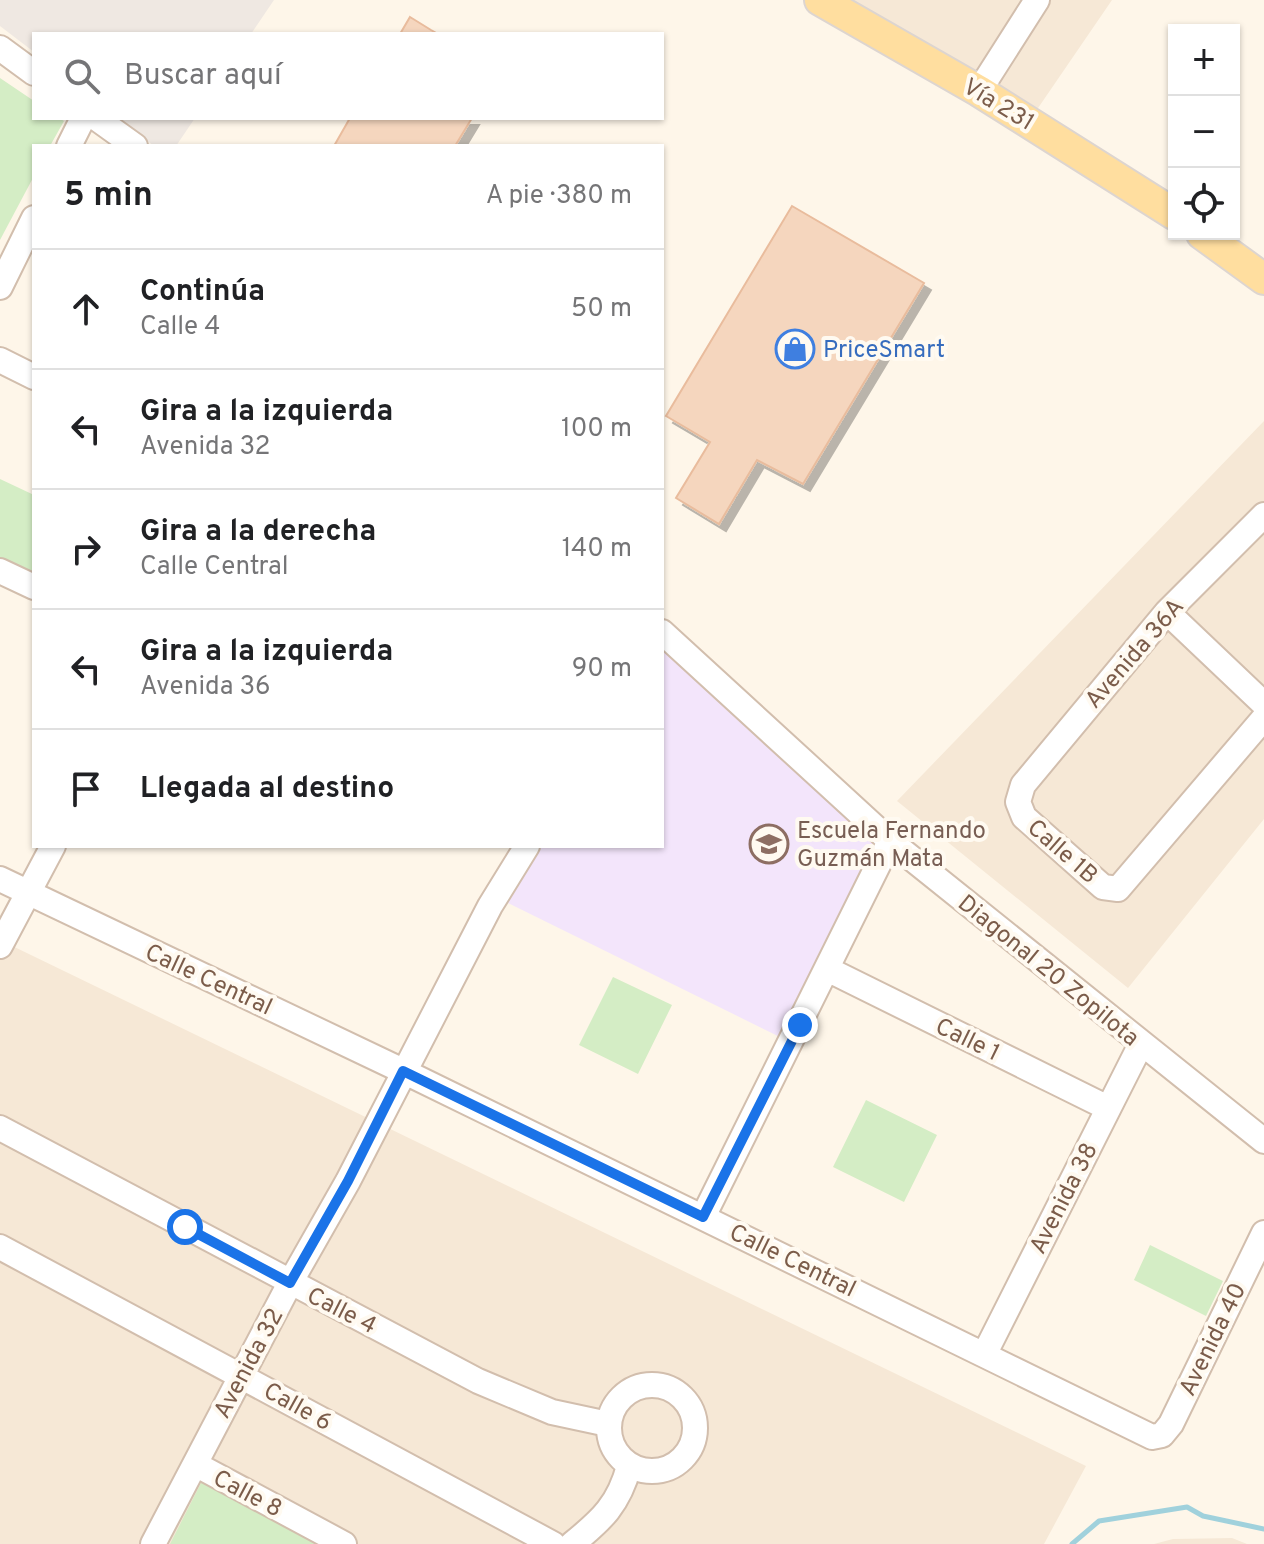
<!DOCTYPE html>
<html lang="es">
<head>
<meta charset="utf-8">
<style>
  body { margin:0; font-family:Overpass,sans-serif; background:#f2f2f2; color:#202124 }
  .controls { position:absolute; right:24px; top:24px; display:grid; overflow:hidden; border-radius:0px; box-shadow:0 2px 6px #0004 }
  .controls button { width:72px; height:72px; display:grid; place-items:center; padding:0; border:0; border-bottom:2px solid #e0e0e0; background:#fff; color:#202124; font:40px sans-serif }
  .stop { position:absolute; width:24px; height:24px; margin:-18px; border:6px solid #1a73e8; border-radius:50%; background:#fff }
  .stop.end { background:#1a73e8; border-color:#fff; box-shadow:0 2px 8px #0008 }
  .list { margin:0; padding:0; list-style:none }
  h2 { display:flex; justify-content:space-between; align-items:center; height:104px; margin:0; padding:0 32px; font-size:34px }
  h2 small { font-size:26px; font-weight:400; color:#757577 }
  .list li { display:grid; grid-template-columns:52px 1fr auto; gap:24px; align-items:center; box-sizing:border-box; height:120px; padding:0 32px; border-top:2px solid #e0e0e0 }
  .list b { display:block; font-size:30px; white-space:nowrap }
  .list p { margin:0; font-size:26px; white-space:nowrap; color:#757577 }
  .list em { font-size:26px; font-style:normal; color:#757577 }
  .icon { flex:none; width:44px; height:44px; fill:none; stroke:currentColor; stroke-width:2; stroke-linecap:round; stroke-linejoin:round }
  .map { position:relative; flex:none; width:1264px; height:1544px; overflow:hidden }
  .search { position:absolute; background:#fff; box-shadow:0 2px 6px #0004; left:32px; top:32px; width:632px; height:88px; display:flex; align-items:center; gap:20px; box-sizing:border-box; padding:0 28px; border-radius:0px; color:#757577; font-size:30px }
  .panel { position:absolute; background:#fff; box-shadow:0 2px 6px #0004; left:32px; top:144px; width:632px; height:704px; border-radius:0px }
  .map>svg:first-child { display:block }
  .residential { fill:#f6e8d6 }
  .industrial { fill:#efe8e2 }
  .education { fill:#f3e5fb }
  .green { fill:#d4edc5 }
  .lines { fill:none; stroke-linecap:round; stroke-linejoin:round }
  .stream { stroke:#a0d1dc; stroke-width:5 }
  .building { fill:#f5d6be; stroke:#e9bc9d; stroke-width:2; filter:url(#shadow) }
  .minor-casing { stroke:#d2bead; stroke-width:28 }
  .major-casing { stroke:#ddd5d0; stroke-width:34 }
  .minor { stroke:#fff; stroke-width:24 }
  .major { stroke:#ffde9f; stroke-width:30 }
  .route { stroke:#1a73e8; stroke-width:10 }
  .labels { text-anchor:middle; stroke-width:8; stroke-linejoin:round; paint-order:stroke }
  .street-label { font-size:24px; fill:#7b5c4a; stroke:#fffaf1 }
  .shop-label { font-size:24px; fill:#366cbe; stroke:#fffaf1; text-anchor:start }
  .education-label { font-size:24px; fill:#785e54; stroke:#fffaf1; text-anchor:start }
</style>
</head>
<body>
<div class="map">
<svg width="1264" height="1544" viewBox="0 0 1264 1544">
  <defs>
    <filter id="shadow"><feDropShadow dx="7" dy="7" stdDeviation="0" flood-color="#0004"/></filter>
  </defs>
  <rect width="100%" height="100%" fill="#fef6e9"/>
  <path class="residential" d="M852 0H1112L1036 111Z
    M1264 421V819L1128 988 897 801Z
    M0 940 1086 1466 1044 1544H0Z
    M1232 1538 1247 1544H1154L1173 1539Z"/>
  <path class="industrial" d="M0 0H274L251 34H34V52L0 26Z
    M118 118H195L176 146H154Z"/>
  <path class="education" d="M663 648 876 842 782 1038 508 903 542 846H662Z"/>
  <path class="green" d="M0 78 34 101V118H59L64 121 50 146H34V176L0 240Z
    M0 479 34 495V582L0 565Z
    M613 977 672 1005 638 1074 579 1045Z
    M866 1100 937 1135 904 1202 833 1167Z
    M1150 1245 1223 1281 1206 1316 1134 1280Z
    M202 1481 322 1544H170Z"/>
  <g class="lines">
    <path class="stream" d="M1072 1544 1099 1521 1187 1507 1203 1516 1264 1529"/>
  </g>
  <path class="building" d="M410 17 431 30 438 34H400Z
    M350 118H472L455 146H334Z
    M792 206 924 283 803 484 757 460 719 524 676 498 710 442 666 416Z"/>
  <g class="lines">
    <g class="minor-casing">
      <path id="minor" d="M0 48 34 73
        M979 91 1037 0
        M96 118 135 146
        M69 146 83 118
        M0 287 34 218
        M0 360 34 377
        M1264 515 1167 612 1023 785 1018 802 1024 817 1103 887 1118 889 1264 718
        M0 571 34 587
        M1167 612 1264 704
        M662 632 890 841 1264 1141
        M0 879 403 1071 1152 1437 1162 1435 1171 1424 1264 1233
        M0 946 53 846
        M827 969 1108 1108
        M0 1128 478 1381 552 1412 608 1424
        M703 1217 890 841
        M0 1247 553 1544
        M985 1353 1141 1044
        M609 1428a43 43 0 1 1 86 0a43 43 0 1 1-86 0Z
        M195 1464 344 1544
        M153 1544 290 1283 348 1181 490 906 527 846
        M572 1544C602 1520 619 1504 629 1466"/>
    </g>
    <g class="major-casing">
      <path id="major" d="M820 0 979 91 1174 214
        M1202 234 1264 279"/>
    </g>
    <use href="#minor" class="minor"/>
    <use href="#major" class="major"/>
  </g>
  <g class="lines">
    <path class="route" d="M185 1227 290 1283 348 1181 403 1071 703 1217 800 1025"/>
  </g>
  <defs>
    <g id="shop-ring" transform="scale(2)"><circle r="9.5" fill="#fffaf1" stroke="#3f7fe0" stroke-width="1.5"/><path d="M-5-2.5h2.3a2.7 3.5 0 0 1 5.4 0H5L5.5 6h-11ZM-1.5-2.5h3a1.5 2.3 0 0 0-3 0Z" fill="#3f7fe0"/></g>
    <g id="school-ring" transform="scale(2)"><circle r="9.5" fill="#fffaf1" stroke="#8d6e63" stroke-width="1.5"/><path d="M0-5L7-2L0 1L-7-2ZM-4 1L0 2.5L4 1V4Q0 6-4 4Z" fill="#8d6e63"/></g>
  </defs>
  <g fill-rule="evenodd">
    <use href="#shop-ring" x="795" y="349"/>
    <use href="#school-ring" x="769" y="844"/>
  </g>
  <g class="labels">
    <g class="street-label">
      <text transform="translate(999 104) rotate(31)" y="8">Vía 231</text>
      <text transform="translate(1134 653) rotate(-49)" y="8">Avenida 36A</text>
      <text transform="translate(1063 851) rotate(41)" y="8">Calle 1B</text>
      <text transform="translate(1049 970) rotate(39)" y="8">Diagonal 20 Zopilota</text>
      <text transform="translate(209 979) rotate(25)" y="8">Calle Central</text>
      <text transform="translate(968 1039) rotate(26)" y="8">Calle 1</text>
      <text transform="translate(1063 1198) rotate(-63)" y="8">Avenida 38</text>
      <text transform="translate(793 1260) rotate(26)" y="8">Calle Central</text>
      <text transform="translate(342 1310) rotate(27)" y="8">Calle 4</text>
      <text transform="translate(1212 1339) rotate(-64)" y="8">Avenida 40</text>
      <text transform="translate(248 1363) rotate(-62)" y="8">Avenida 32</text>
      <text transform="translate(298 1406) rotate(29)" y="8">Calle 6</text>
      <text transform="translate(248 1493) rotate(28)" y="8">Calle 8</text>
    </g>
    <g class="shop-label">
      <text x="823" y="357">PriceSmart</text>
    </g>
    <g class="education-label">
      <text x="797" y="838">Escuela Fernando<tspan x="797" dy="28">Guzmán Mata</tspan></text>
    </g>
  </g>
</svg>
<div class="controls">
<button>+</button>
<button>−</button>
<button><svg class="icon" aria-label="locate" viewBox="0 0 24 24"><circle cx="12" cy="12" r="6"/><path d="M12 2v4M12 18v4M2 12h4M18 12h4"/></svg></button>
</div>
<div class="stop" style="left:185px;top:1227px"></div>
<div class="stop end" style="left:800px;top:1025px"></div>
<div class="search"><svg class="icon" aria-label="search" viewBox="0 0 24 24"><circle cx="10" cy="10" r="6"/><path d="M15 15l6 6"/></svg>Buscar aquí</div>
<section class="panel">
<h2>5 min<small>A pie · 380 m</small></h2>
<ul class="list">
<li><svg class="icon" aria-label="ahead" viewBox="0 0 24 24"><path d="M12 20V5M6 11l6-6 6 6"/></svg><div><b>Continúa</b><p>Calle 4</p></div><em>50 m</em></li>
<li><svg class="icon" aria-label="left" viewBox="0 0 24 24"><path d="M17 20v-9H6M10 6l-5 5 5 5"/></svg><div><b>Gira a la izquierda</b><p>Avenida 32</p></div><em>100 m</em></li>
<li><svg class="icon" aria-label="right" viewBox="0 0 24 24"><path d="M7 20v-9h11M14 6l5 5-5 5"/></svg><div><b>Gira a la derecha</b><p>Calle Central</p></div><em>140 m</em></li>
<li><svg class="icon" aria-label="left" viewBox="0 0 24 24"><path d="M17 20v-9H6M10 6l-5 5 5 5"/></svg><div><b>Gira a la izquierda</b><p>Avenida 36</p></div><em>90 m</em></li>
<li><svg class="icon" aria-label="arrive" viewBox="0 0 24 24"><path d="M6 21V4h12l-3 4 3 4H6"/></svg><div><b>Llegada al destino</b></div></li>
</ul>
</section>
</div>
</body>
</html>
